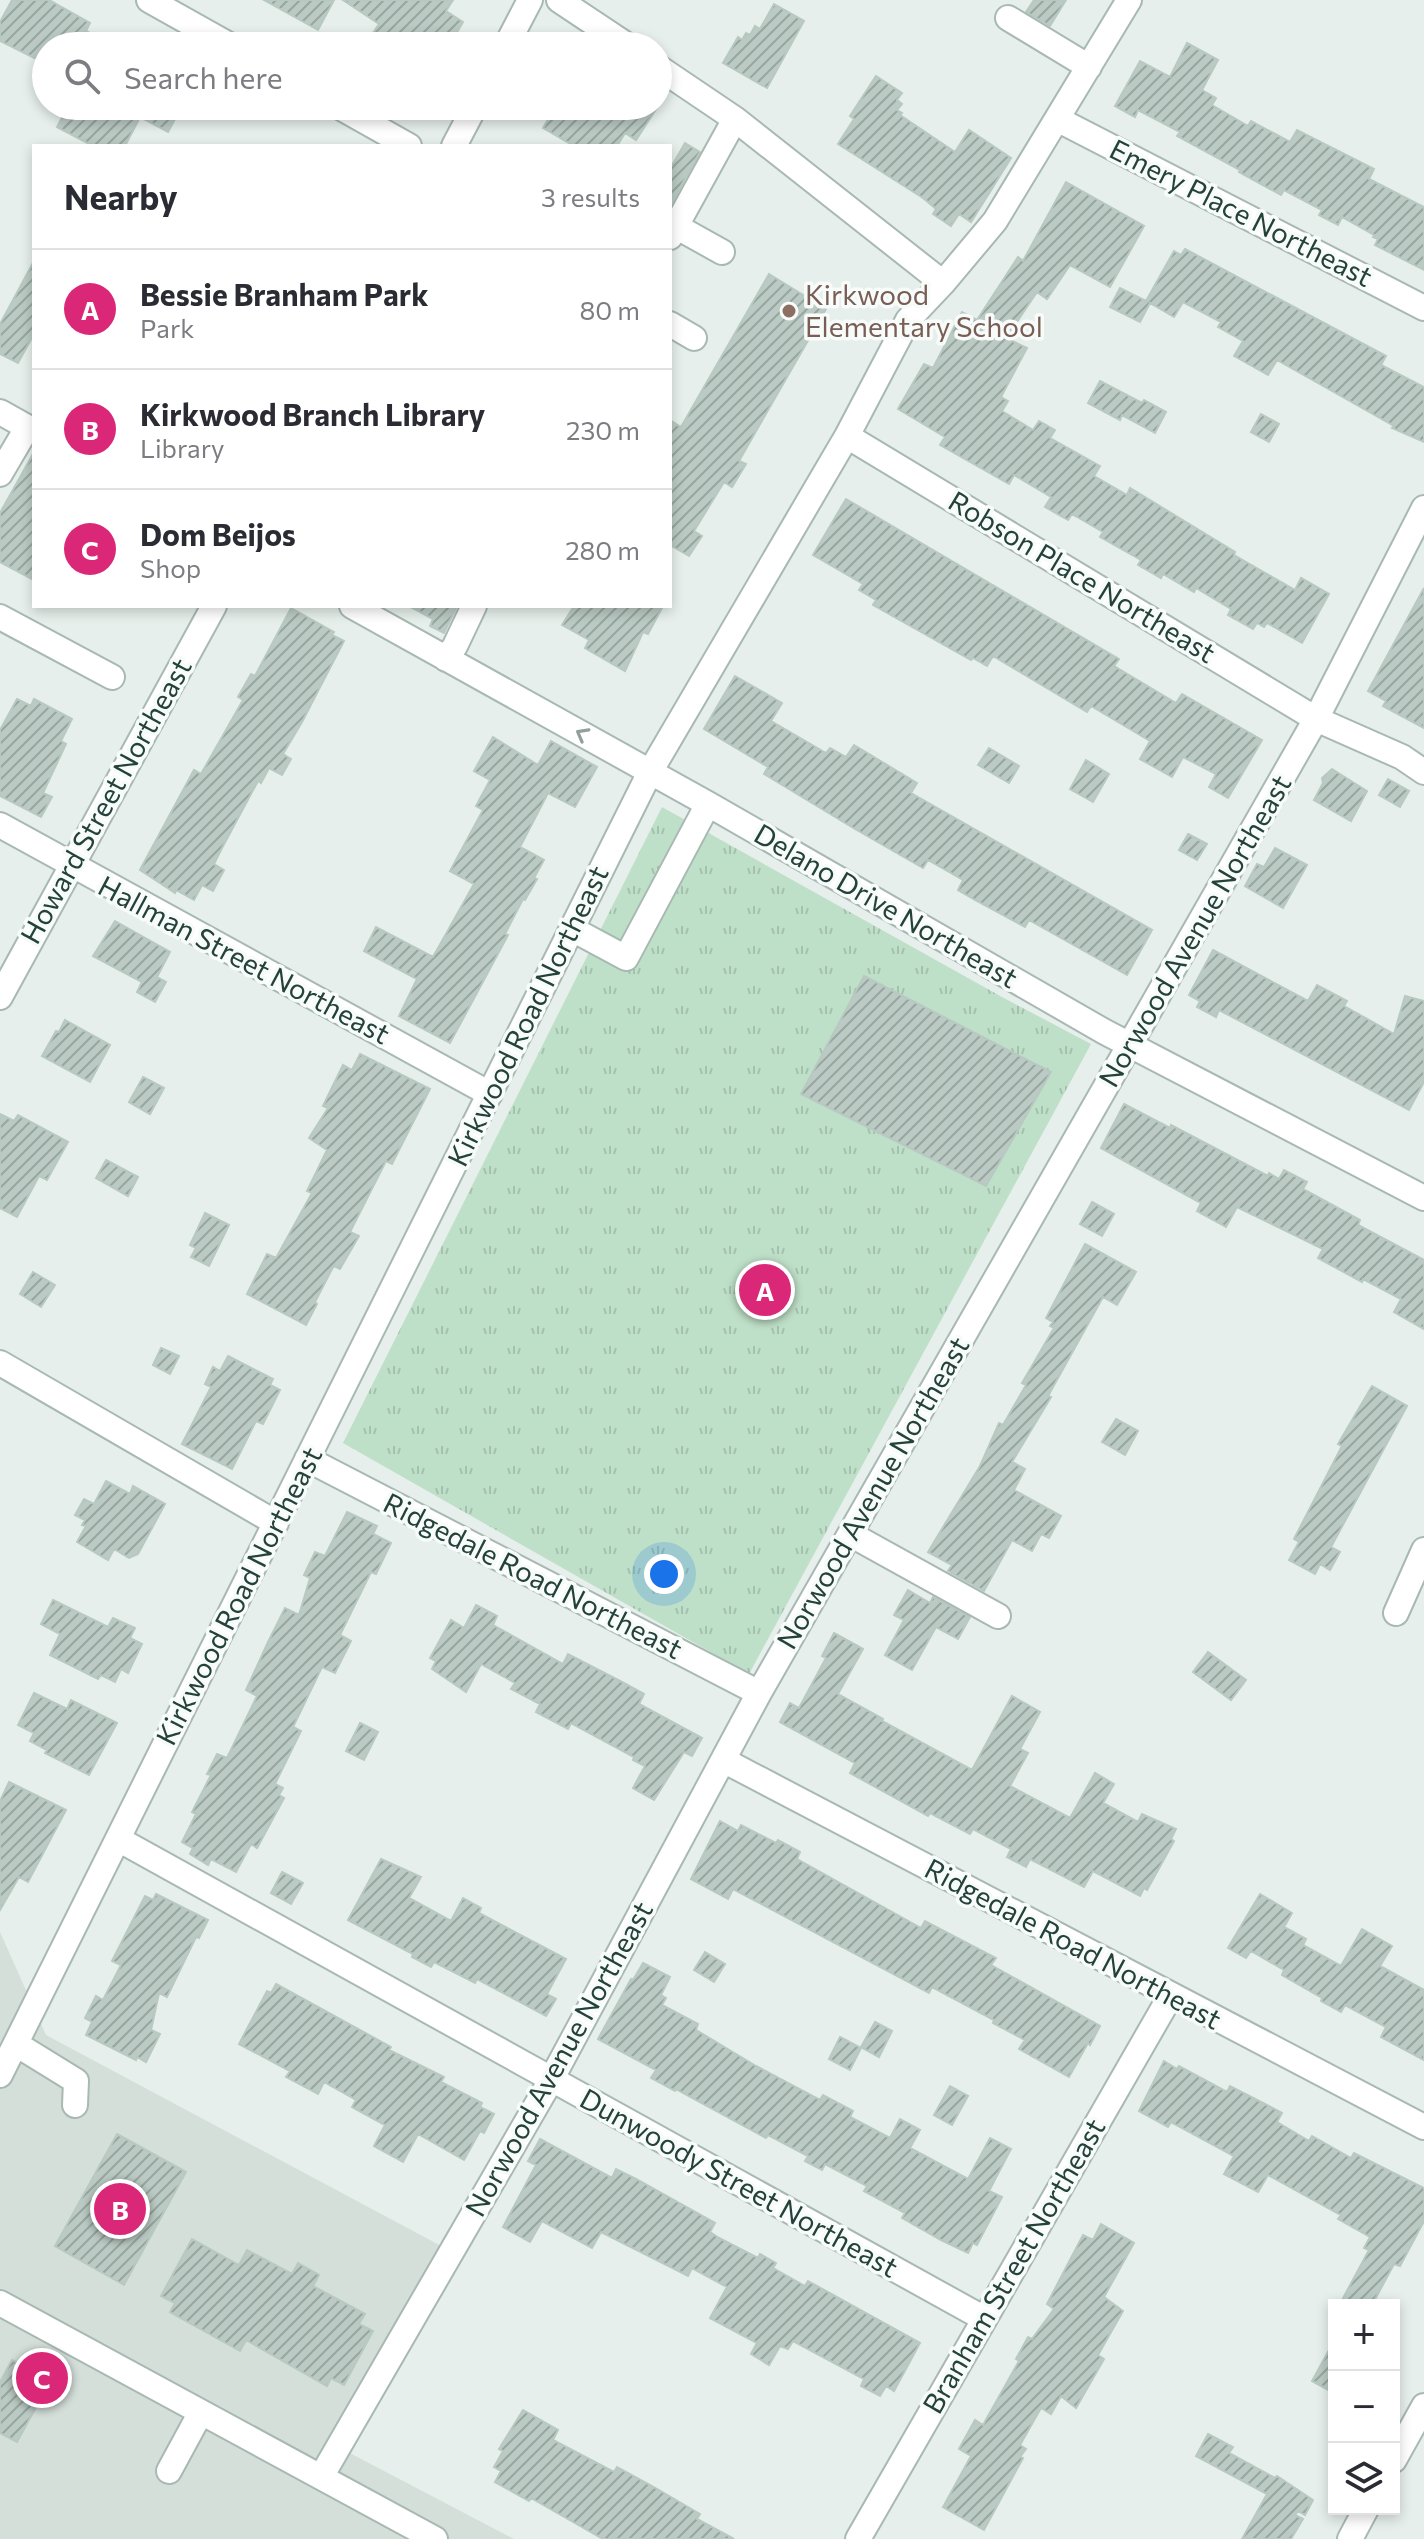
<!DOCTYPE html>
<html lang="en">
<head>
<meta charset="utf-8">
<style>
  body { margin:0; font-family:Commissioner,sans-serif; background:#f2f2f3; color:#2b2b33 }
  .controls { position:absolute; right:24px; bottom:24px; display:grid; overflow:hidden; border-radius:0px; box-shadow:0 4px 12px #0003 }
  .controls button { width:72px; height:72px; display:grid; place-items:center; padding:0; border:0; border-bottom:2px solid #e1e1e2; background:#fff; color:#2b2b33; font:40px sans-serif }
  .you { position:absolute; left:664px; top:1574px; width:28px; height:28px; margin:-20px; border:6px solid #fff; border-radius:50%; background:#1a73e8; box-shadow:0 0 0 12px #1a73e833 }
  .badge { display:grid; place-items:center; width:52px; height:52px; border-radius:50%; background:#db2777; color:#fff; font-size:26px; font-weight:700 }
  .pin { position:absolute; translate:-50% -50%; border:4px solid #fff; box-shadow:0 2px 8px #0006 }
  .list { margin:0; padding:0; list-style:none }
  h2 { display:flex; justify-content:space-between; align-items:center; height:104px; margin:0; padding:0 32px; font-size:34px }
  h2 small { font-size:26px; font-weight:400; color:#7c7c81 }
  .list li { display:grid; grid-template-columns:52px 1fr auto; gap:24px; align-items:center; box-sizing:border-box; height:120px; padding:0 32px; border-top:2px solid #e1e1e2 }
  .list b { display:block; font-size:30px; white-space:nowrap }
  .list p { margin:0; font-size:26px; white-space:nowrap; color:#7c7c81 }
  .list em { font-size:26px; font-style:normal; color:#7c7c81 }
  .icon { flex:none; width:44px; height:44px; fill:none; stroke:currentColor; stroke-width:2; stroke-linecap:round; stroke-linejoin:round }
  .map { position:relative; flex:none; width:1424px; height:2539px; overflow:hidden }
  .search { position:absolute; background:#fff; box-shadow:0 4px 12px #0003; left:32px; top:32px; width:640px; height:88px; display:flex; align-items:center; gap:20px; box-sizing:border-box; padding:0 28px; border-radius:44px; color:#7c7c81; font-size:30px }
  .panel { position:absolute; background:#fff; box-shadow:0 4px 12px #0003; left:32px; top:144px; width:640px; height:464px; border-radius:0px }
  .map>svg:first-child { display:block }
  .built { fill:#d4dfda }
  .park { fill:url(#park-tufts) }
  .building { fill:url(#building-hatch); stroke:#b8c9c2; stroke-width:2 }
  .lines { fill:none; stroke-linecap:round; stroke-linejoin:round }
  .minor-casing { stroke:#a8b8b2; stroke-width:28 }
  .minor { stroke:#fff; stroke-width:24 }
  .oneway { stroke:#92a09c }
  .education-dot { fill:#8d6e63; stroke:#f7fbf9; stroke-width:3 }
  .labels { text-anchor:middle; stroke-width:7; stroke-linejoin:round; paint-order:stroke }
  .street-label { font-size:28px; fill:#24423a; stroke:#f7fbf9 }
  .education-label { font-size:28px; fill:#785e54; stroke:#f7fbf9; text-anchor:start }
</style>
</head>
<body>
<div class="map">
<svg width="1424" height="2539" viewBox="0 0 1424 2539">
  <defs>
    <pattern id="park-tufts" width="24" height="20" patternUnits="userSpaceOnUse" patternTransform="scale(2)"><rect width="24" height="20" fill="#bfe0c8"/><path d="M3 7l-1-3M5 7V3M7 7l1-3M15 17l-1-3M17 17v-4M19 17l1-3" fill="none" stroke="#a4c1ad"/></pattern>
    <pattern id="building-hatch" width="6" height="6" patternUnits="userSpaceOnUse" patternTransform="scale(2)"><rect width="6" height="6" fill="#bbcac4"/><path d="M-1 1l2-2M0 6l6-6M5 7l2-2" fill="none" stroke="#98a6a0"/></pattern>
  </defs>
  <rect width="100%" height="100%" fill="#e6efeb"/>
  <path class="built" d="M0 1932 46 2035 458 2255 346 2451 514 2539H0Z"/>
  <path class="park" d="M662 807 1002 997 1091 1044 749 1674 343 1443Z"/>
  <path class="building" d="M12 0H49L90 23 86 31 115 46H46V64L0 41V22Z
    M264 0H334L318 30Z
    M343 0H453L446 11 463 22 449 46H364L379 24Z
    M1034 0H1066L1050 26 1026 12Z
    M774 4 804 21 767 88 723 63 738 37 742 40 746 33 750 35 755 26 760 29Z
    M1187 43 1218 60 1202 90 1216 98 1212 105 1248 126 1251 121 1290 142 1297 130 1374 169 1369 179 1424 207V270L1375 245 1378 239 1373 237 1374 235 1342 217 1338 225 1319 215 1322 210 1284 190 1281 195 1239 172 1240 170 1177 136 1180 132 1138 110 1135 117 1115 106 1140 61 1170 77Z
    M876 76 902 93 897 100 902 104 897 110 902 113 900 115 955 152 969 130 1011 158 971 222 959 214 951 226 933 214 936 209 923 198 838 144 854 119 850 116Z
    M68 106H182L168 132 140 117 125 146H93L57 127Z
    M556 106H658L636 140 625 133 617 146H574L543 128Z
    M685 143 700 152 670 206V169Z
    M1066 182 1144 226 1110 287 1070 265 1047 299 1037 292 1006 338 1027 348 1001 397 1008 401 1002 411 1033 430 1039 421 1055 430 1050 438 1100 466 1094 476 1127 495 1130 488 1235 552 1234 555 1295 590 1301 578 1329 594 1302 643 1267 623 1264 627 1257 623 1253 629 1228 615 1231 609 1196 588 1194 592 1163 574 1161 578 1138 565 1141 560 1100 537 1103 532 1072 514 1068 520 1045 507 1051 497 1014 475 1009 484 940 445 945 437 898 409 924 364 933 368 962 312 977 320 1018 257 1023 261Z
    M1185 249 1386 356 1381 365 1424 387V442L1392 428 1394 426 1277 360 1268 375 1234 356 1243 341 1218 327 1221 322 1183 302 1174 317 1150 303 1140 322 1110 307 1120 288 1146 301 1174 251 1181 255Z
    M34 261V334L18 363 0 354V324Z
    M769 274 826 309 739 461 746 464 732 487 724 482 694 531 702 536 689 556 670 545V420L681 427Z
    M1100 381 1142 403 1144 400 1166 412 1155 433 1122 415 1120 420 1088 403Z
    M1261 414 1279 424 1269 442 1251 432Z
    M34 452V580L0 562V513Z
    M846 499 1119 659 1114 666 1176 703 1182 694 1262 740 1228 798 1209 787 1216 774 1183 757 1172 777 1140 759 1150 741 1091 706 1087 712 993 656 987 666 973 658 971 660 873 605 876 600 859 590 863 584 813 555Z
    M1424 588V728L1383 706 1386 701 1368 691Z
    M409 606H457L444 633 430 626 433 619Z
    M574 606H663L648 634 643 632 625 671 585 648 589 640 562 625Z
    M291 608 334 632 332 635 344 641 302 722 283 754 291 759 282 775 269 768 261 783 258 781 222 848 214 864 224 870 213 891 202 885 194 900 176 890 175 893 140 870 194 770 201 774 243 700 238 697 251 674 255 676Z
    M735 676 782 703 771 721 826 753 830 748 846 757 854 745 917 783 911 793 1152 930 1127 975 1029 920 1025 927 975 900 958 890 963 880 928 860 923 868 855 829 764 774 768 767 704 729Z
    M17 699 31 706 34 699 72 719 61 741 66 744 43 793 52 797 41 817 0 796V730Z
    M493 737 538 765 551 741 597 767 575 807 548 793 520 847 544 860 534 878 537 879 525 900 523 899 505 934 508 935 450 1043 399 1016 417 979 364 951 376 927 433 957 474 884 450 871 483 810 476 806 490 780 474 771Z
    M989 748 1019 766 1009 783 978 765Z
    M1086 760 1109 774 1093 802 1070 789Z
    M1332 769 1367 791 1351 821 1314 800 1323 783 1322 778Z
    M1388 779 1409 791 1400 807 1379 795Z
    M1188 834 1207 844 1197 860 1179 850Z
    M1275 848 1307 865 1283 908 1245 886 1257 864 1264 867Z
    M115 921 170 952 157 977 166 982 155 1002 137 992 142 982 93 956Z
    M1213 950 1308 1001 1317 985 1347 1001 1344 1006 1394 1034 1405 996 1424 1001V1082L1409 1110 1219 1010 1216 1017 1197 1007 1200 1001 1189 995Z
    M864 976 1051 1072 986 1186 801 1094Z
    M65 1020 110 1045 90 1082 42 1056 56 1031 59 1032Z
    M360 1054 430 1089 392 1164 386 1161 350 1232 359 1236 340 1269 334 1266 332 1269 315 1302 317 1304 306 1325 247 1294 267 1254 276 1258 312 1193 307 1191 327 1150 309 1138 328 1108 323 1106 343 1065 352 1070Z
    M143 1077 164 1088 150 1114 129 1102Z
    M1124 1104 1170 1128 1171 1125 1268 1176 1269 1173 1279 1179 1284 1170 1307 1182 1303 1189 1360 1220 1358 1225 1424 1260V1329L1394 1312 1401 1299 1363 1279 1362 1282 1318 1258 1323 1249 1237 1207 1226 1227 1197 1211 1201 1203 1101 1148Z
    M0 1114 14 1121 18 1115 68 1142 47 1180 39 1176 17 1217 0 1208Z
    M106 1160 138 1177 128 1196 96 1178Z
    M1092 1202 1114 1214 1102 1236 1080 1224Z
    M205 1213 229 1225 209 1266 191 1257 196 1248 190 1245Z
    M1085 1244 1136 1272 1117 1305 1103 1297 1048 1396 1051 1397 1012 1462 1025 1469 1014 1490 1061 1516 1049 1538 1041 1534 1032 1551 1012 1540 984 1591 948 1571 952 1565 928 1552 980 1466 999 1423 1003 1425 1026 1385 1022 1383 1054 1328 1050 1326 1053 1322 1046 1318Z
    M33 1272 55 1285 41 1307 20 1294Z
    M161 1348 179 1356 170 1374 153 1365Z
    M228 1356 273 1379 270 1385 280 1390 263 1424 256 1421 232 1469 182 1444 211 1387 205 1384 213 1367 220 1371Z
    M1372 1386 1407 1406 1331 1547 1340 1552 1330 1570 1320 1564 1315 1574 1289 1560 1299 1542 1294 1539 1342 1446 1338 1444Z
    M1116 1419 1138 1431 1125 1455 1102 1442Z
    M106 1481 130 1494 133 1486 165 1504 138 1554 129 1558 114 1549 108 1560 77 1542 86 1526 82 1525 85 1520 75 1515 84 1499 94 1504Z
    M347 1512 377 1526 373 1534 391 1543 376 1574 371 1572 340 1635 351 1641 335 1673 322 1667 293 1727 301 1731 275 1784 283 1788 279 1795 284 1798 257 1848 251 1844 236 1872 211 1859 208 1865 190 1854 193 1848 182 1842 196 1814 192 1812 211 1775 207 1774 217 1754 227 1758 257 1696 246 1690 268 1642 285 1608 299 1615 310 1578 304 1575 315 1552 325 1556Z
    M908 1590 930 1603 933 1597 970 1617 958 1639 936 1627 912 1670 885 1655 904 1620 894 1615Z
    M53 1600 108 1627 113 1618 135 1628 130 1638 142 1644 128 1673 121 1669 115 1682 101 1675 98 1679 50 1655 60 1634 41 1624Z
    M476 1605 497 1616 493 1625 563 1664 568 1654 622 1682 644 1694 639 1704 702 1738 692 1756 684 1752 654 1800 633 1788 645 1766 633 1760 634 1757 571 1723 568 1729 536 1712 540 1704 511 1689 515 1683 481 1664 466 1692 432 1669 436 1661 430 1658 451 1620 464 1628Z
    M834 1633 863 1649 838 1694 883 1719 882 1721 972 1770 1012 1696 1040 1712 1020 1749 1028 1753 1010 1786 1070 1818 1095 1773 1114 1784 1103 1803 1138 1822 1142 1814 1176 1829 1171 1839 1174 1841 1147 1890 1144 1888 1140 1896 1093 1871 1084 1887 1030 1859 1026 1867 1007 1857 1011 1849 973 1829 970 1834 930 1813 928 1816 850 1773 855 1763 780 1722 790 1703 799 1708 826 1658 822 1656Z
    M1208 1652 1246 1680 1231 1700 1193 1672Z
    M34 1693 67 1709 71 1700 117 1723 89 1775 45 1753 47 1750 30 1741 34 1733 18 1725Z
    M360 1723 378 1732 364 1760 346 1751Z
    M9 1782 66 1810 28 1882 19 1877 0 1910V1801Z
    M720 1821 738 1831 741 1825 776 1843 778 1840 800 1852 797 1859 921 1928 925 1921 996 1958 991 1965 1100 2026 1090 2045 1088 2043 1069 2077 1019 2049 1025 2040 993 2023 994 2020 932 1987 929 1993 733 1889 728 1899 691 1879Z
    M381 1859 421 1877 409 1898 451 1921 463 1898 481 1908 479 1913 566 1959 547 1994 556 1999 546 2016 477 1979 475 1983 434 1962 431 1967 412 1957 413 1954 348 1920Z
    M282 1872 303 1883 291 1904 271 1893Z
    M156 1894 208 1920 199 1938 196 1937 167 1997 159 1993 151 2030 160 2034 146 2062 137 2057 136 2060 86 2035 92 2022 85 2018 96 1996 103 2000 121 1965 112 1961 145 1896 153 1900Z
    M1260 1894 1292 1913 1284 1927 1306 1939 1303 1945 1341 1966 1362 1929 1392 1946 1380 1966 1424 1990V2060L1381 2037 1386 2027 1345 2005 1341 2012 1321 2001 1322 1998 1282 1975 1284 1970 1251 1951 1246 1958 1228 1948Z
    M705 1952 725 1964 714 1982 694 1970Z
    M643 1963 670 1977 661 1995 666 1998 662 2005 698 2024 696 2030 756 2066 820 2100 823 2095 853 2111 850 2117 890 2138 900 2119 920 2130 910 2148 968 2179 990 2138 1011 2149 989 2191 1002 2197 977 2245 973 2243 968 2253 941 2240 902 2218 905 2213 864 2191 867 2186 825 2164 822 2170 805 2161 808 2156 768 2135 766 2138 676 2089 675 2091 651 2078 656 2070 598 2039 631 1979 633 1980Z
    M276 1984 391 2047 389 2050 444 2077 441 2082 482 2103 480 2107 494 2114 484 2133 480 2131 464 2160 418 2134 403 2162 374 2146 385 2125 352 2107 356 2100 324 2082 318 2094 286 2077 290 2071 239 2044 267 1991 271 1993Z
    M875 2022 892 2031 879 2057 861 2047Z
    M840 2037 861 2048 850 2070 829 2059Z
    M1164 2061 1177 2069 1179 2066 1227 2092 1230 2086 1263 2103 1282 2113 1277 2122 1309 2141 1312 2136 1351 2158 1354 2153 1424 2188V2221L1400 2266 1394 2264 1372 2305H1352L1342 2300 1369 2250 1364 2248 1370 2237 1338 2219 1341 2215 1268 2175 1258 2192 1224 2174 1234 2156 1171 2122 1168 2127 1139 2111Z
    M950 2086 968 2096 952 2125 934 2115Z
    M117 2134 186 2172 124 2285 55 2246Z
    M540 2139 612 2178 616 2169 636 2179 715 2223 710 2232 719 2238 758 2258 760 2254 776 2263 773 2268 805 2286 808 2281 920 2343 894 2391 886 2386 880 2396 861 2386 864 2379 793 2341 788 2349 780 2346 769 2365 751 2354 757 2343 710 2318 727 2287 692 2268 688 2276 601 2232 592 2248 542 2221 530 2242 503 2227 536 2165 528 2161Z
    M1101 2224 1134 2243 1104 2297 1123 2311 1098 2355 1104 2359 1076 2408 1061 2396 1051 2414 1041 2408 1020 2445 1026 2449 1020 2457 1023 2458 984 2530 943 2507 971 2456 959 2449 975 2420 983 2425 1019 2361 1016 2359 1028 2337 1032 2339 1054 2309 1047 2304 1083 2235 1093 2240Z
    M192 2239 239 2265 247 2250 292 2274 298 2263 319 2275 313 2286 365 2314 359 2324 373 2331 344 2385 331 2378 327 2386 246 2340 240 2351 170 2312 175 2303 161 2296Z
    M1334 2341V2393L1312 2381Z
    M12 2360 51 2380 17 2442 0 2433V2382Z
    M523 2410 558 2430 553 2440 614 2472 617 2467 652 2486 700 2514 697 2519 734 2539H603L531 2498 529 2501 495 2482 501 2471 494 2467 503 2451 499 2449Z
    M1208 2434 1233 2447 1229 2453 1275 2478 1277 2476 1313 2500 1305 2515 1298 2511 1295 2515 1303 2519 1291 2539H1242L1267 2494 1196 2456Z"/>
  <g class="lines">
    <g class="minor-casing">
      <path id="minor" d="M149 0 231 46
        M559 0 628 46
        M1008 18 1089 67
        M506 46 530 0
        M658 67 735 119 943 283
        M338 106 409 146
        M1057 119 1424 308
        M454 146 475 106
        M670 223 722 252
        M670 237 735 119
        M670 324 694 338
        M0 412 34 431
        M847 436 1316 719 1402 757 1424 772
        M0 474 27 428
        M352 606 708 804 1105 1032 1424 1198
        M0 617 112 677
        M446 659 455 646 474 606
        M0 825 490 1094
        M572 929 626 958 708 804
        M0 997 214 606
        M0 1363 276 1523
        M307 1459 759 1693
        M850 1534 998 1616
        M1396 1613 1424 1550
        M723 1760 1424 2127
        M118 1839 983 2318
        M16 2044 76 2081 75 2105
        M0 2075 650 772 847 436 908 320 943 283 995 221 1129 0
        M0 2303 435 2539
        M1394 2460 1424 2406
        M169 2471 201 2412
        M321 2477 551 2080 759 1693 1316 719 1424 508
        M858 2539 1171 1995
        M1350 2539 1366 2509"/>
    </g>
    <use href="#minor" class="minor"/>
  </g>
  <defs><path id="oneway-chevron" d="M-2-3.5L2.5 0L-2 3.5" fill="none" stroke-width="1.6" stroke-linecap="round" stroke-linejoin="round" transform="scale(2)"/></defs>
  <use class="oneway" href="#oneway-chevron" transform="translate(582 734) rotate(-151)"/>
  <circle class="education-dot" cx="789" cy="311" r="8"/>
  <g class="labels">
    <g class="street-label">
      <text transform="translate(1241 213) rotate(27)" y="10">Emery Place Northeast</text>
      <text transform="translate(1082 577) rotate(31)" y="10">Robson Place Northeast</text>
      <text transform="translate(106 801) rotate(-61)" y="10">Howard Street Northeast</text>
      <text transform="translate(886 906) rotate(30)" y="10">Delano Drive Northeast</text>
      <text transform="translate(1195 931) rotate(-60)" y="10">Norwood Avenue Northeast</text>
      <text transform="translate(244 960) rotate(28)" y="10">Hallman Street Northeast</text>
      <text transform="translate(528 1016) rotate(-64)" y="10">Kirkwood Road Northeast</text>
      <text transform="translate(873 1493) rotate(-60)" y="10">Norwood Avenue Northeast</text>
      <text transform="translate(533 1576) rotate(27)" y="10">Ridgedale Road Northeast</text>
      <text transform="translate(239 1596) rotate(-63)" y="10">Kirkwood Road Northeast</text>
      <text transform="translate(1073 1944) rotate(28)" y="10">Ridgedale Road Northeast</text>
      <text transform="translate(559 2059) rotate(-61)" y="10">Norwood Avenue Northeast</text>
      <text transform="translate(739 2183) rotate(29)" y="10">Dunwoody Street Northeast</text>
      <text transform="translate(1014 2266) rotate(-60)" y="10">Branham Street Northeast</text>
    </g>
    <g class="education-label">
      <text x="805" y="305">Kirkwood<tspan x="805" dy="32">Elementary School</tspan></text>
    </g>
  </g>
</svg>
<div class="controls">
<button>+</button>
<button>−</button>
<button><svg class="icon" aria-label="layers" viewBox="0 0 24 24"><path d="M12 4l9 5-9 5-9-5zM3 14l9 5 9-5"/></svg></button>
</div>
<div class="you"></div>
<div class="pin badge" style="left:765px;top:1290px">A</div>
<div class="pin badge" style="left:120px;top:2209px">B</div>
<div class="pin badge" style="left:42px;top:2378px">C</div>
<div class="search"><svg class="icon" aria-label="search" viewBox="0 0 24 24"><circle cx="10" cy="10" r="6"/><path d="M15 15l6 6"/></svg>Search here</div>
<section class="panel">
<h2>Nearby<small>3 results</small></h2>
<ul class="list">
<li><span class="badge">A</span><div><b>Bessie Branham Park</b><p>Park</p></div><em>80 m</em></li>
<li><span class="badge">B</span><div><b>Kirkwood Branch Library</b><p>Library</p></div><em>230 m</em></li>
<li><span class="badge">C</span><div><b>Dom Beijos</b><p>Shop</p></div><em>280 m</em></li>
</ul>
</section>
</div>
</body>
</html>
